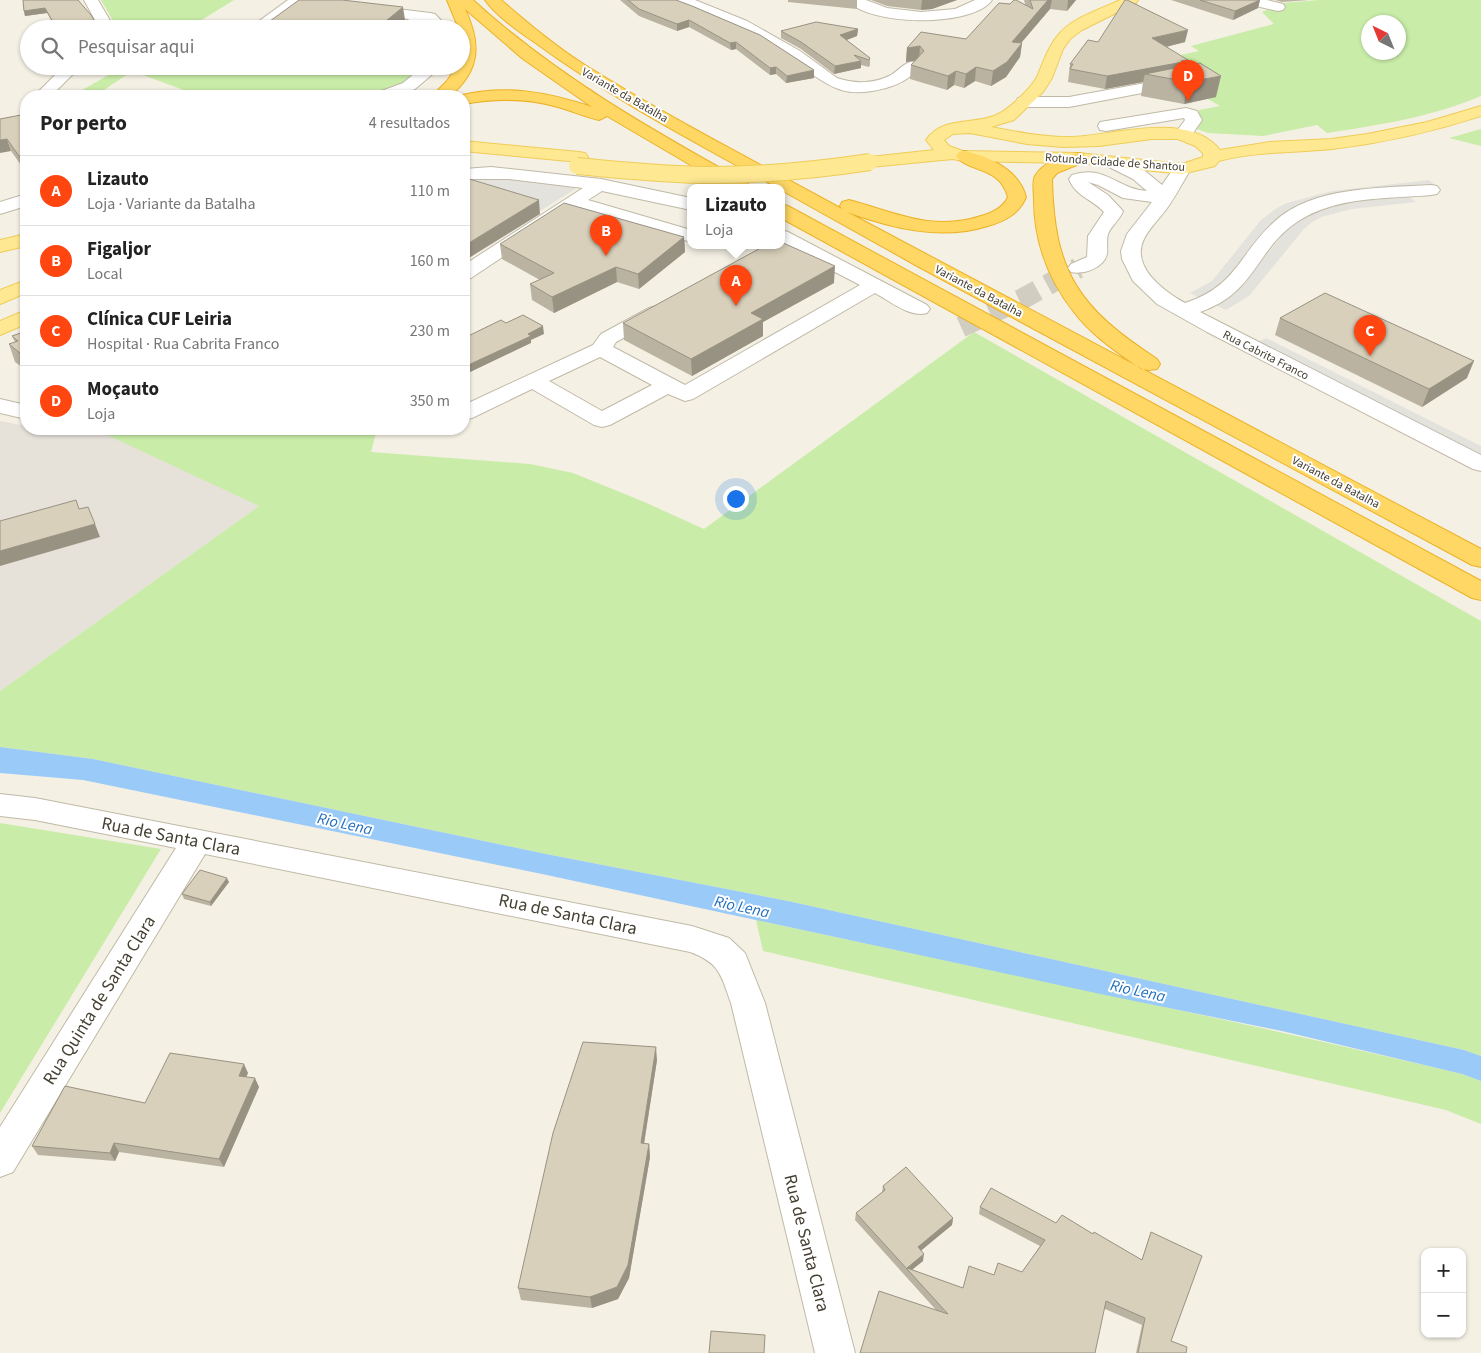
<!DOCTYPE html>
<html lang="pt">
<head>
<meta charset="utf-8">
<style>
  body { margin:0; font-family:"Source Sans 3",sans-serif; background:#f2f2f2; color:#222 }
  .controls { position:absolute; right:15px; bottom:15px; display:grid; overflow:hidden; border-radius:10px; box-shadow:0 1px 4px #0004 }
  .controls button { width:45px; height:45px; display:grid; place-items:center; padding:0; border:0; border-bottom:1px solid #e0e0e0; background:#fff; color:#222; font:25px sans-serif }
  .compass { position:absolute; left:1361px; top:15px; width:45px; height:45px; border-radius:50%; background:#fff; box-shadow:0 1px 4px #0004; rotate:317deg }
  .you { position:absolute; left:735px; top:498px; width:18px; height:18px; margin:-12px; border:4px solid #fff; border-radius:50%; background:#1a73e8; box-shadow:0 0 0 8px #1a73e833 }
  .badge { display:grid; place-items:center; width:32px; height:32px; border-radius:50%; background:#ff4510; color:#fff; font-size:16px; font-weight:700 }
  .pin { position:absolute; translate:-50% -41px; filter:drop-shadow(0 1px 2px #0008) }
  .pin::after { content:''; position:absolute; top:26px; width:18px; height:15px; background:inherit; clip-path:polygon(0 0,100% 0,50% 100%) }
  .popup { position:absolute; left:687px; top:184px; width:98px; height:65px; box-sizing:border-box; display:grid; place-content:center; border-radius:10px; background:#fff; filter:drop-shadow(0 1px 4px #0005); font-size:16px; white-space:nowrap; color:#767676 }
  .popup b { font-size:19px; color:#222 }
  .popup::after { content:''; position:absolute; left:50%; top:100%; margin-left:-10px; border:10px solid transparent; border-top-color:#fff }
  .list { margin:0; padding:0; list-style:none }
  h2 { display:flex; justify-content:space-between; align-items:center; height:65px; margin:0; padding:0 20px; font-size:21px }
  h2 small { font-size:16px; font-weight:400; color:#767676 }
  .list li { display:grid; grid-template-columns:32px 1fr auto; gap:15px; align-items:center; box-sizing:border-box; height:70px; padding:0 20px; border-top:1px solid #e0e0e0 }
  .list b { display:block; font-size:19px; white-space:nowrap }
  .list p { margin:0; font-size:16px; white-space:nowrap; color:#767676 }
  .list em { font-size:16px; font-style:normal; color:#767676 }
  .icon { flex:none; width:28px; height:28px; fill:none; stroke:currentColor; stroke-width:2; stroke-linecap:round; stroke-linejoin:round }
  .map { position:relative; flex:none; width:1481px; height:1353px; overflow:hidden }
  .search { position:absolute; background:#fff; box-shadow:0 1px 4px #0004; left:20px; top:20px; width:450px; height:55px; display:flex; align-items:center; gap:12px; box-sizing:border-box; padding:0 18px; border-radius:28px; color:#767676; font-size:19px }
  .panel { position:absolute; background:#fff; box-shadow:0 1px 4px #0004; left:20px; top:90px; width:450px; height:345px; border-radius:20px }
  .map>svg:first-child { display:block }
  .industrial { fill:#e6e1d9 }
  .green { fill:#c9eca8; fill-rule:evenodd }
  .parking { fill:#e4e2dd }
  .water { fill:#9acaf7 }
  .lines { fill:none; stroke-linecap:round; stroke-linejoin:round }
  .minor-tunnel { stroke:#d1cdc1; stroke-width:21; stroke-dasharray:21 11; stroke-linecap:butt }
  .minor-casing { stroke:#c0b9a6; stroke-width:2 }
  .major-casing { stroke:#efcc57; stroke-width:2 }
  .highway-casing { stroke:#ecb126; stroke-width:2 }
  .minor { fill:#fff; fill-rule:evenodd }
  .major { fill:#ffe892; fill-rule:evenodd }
  .highway { fill:#ffd764; fill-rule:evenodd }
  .major-bridge-casing { stroke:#efcc57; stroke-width:18; stroke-linecap:butt }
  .major-bridge { stroke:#ffe892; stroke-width:16 }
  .wall { fill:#bbb3a1 }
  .shaded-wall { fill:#989283 }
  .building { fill:#d9d0bb; stroke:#989283 }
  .labels { text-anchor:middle; stroke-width:4; stroke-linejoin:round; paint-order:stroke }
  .far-street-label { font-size:12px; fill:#464033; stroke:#fff }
  .water-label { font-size:16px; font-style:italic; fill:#2370bc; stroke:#fff }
  .near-street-label { font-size:18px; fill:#464033; stroke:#fff }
</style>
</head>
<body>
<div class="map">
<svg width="1481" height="1353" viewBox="0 0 1481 1353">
  <rect width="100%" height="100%" fill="#f4f0e4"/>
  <path class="industrial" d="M0 421 26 426V429L108 433 259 506 0 691Z"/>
  <path class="green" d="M101 0H234L187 29H116V26Z
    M1319 0H1481V96C1432 117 1379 125 1327 133L1317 125 1263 136 1208 133 1197 129 1202 121 1198 114 1199 110 1220 106 1208 99 1163 59 1199 51 1191 46 1274 24 1262 12 1283 3ZM1368 22H1398V52H1368Z
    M124 66H364L418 73C401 86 386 91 366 96H200L132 71 95 96H72Z
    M1481 129V146L1449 138Z
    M974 332 1481 621V1056L1464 1050 788 901 546 854 93 759 0 747V691L259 506 103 433 116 429H377L371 452 530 464 573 473 642 501 704 529Z
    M0 823 161 849 0 1113Z
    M756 920C991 971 1228 1018 1462 1074L1481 1081V1124L1446 1110 763 951Z"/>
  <path class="parking" d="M475 178 522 179 580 186 497 238 464 181Z
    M1429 180 1435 185 1320 200 1227 280 1202 299 1190 293 1212 281 1261 220 1277 208 1287 203 1332 191Z
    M1408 196 1416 202 1352 209 1321 217 1312 222 1304 229 1249 296 1226 310 1215 305 1237 292 1287 229 1301 217 1325 208 1344 203Z
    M1266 338 1481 446V455L1258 342Z"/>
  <path class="water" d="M0 747 93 759 546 854 788 901 1464 1050 1481 1056V1081L1462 1074 1282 1031 1105 995 542 874 83 780 0 773Z"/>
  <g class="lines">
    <path class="minor-tunnel" d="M961 327 1022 299 1078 268"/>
    <g class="minor-casing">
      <path id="minor" d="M84 0H98L115 29H100Z
        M288 0H324L430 13 435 14 449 29H433L424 21 415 29H400L409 19 299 6 265 29H248Z
        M674 0H695L747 21 800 51 837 78C854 84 874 84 891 75 901 69 906 59 919 62L921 65C913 77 900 84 886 88 844 99 832 88 799 65 785 55 771 46 757 38 731 24 703 13 676 3Z
        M848 0H866L887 8 921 12 955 9 975 0H992C973 28 866 26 848 0Z
        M1241 0H1267L1283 4 1285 7 1283 10 1278 11 1243 3Z
        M64 66H81L51 96H34Z
        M390 66H442L415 89 396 96H374L376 93 403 83 415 73 392 69Z
        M1178 77 1184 79 1186 82 1184 85 1069 107H1024L1018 106 1016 102 1018 98 1024 97H1069Z
        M1186 108 1197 111 1202 120 1189 139 1183 140 1177 139 1174 135 1185 120 1184 118 1106 131 1100 130 1098 126 1100 122 1106 121Z
        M1113 157 1145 171 1162 185 1176 165 1182 164 1188 165 1191 169C1182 183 1175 198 1165 211 1158 220 1149 229 1144 239 1130 267 1165 292 1185 303 1237 286 1238 255 1274 222 1312 186 1382 188 1431 185L1437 186 1440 190 1437 194 1431 195C1387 199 1335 196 1297 222 1255 250 1257 292 1200 312L1481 455V471L1473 469 1207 332 1157 304 1133 281 1122 259 1121 251 1127 234 1152 202 1123 198 1098 185 1088 182 1108 195 1123 211C1120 220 1111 226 1108 234 1106 241 1108 248 1107 254 1104 268 1083 275 1071 272L1068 268 1071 264 1087 257 1088 236 1104 212C1092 199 1075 196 1069 179L1072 175C1105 164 1117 189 1147 191L1133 179 1107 166 1104 162 1107 158Z
        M491 167 601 179 691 198V210L602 191 588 200 691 230V242L576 208 471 278 464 280V265L583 188 509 179H464V169Z
        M26 194V206L0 214V202Z
        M781 230 788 232 927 305 930 309 927 313C910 318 890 301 875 293L693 399 685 401 668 394 610 425 602 427 594 425 532 389 472 418 464 420V405L593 345 601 334 649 308 656 306 663 308 666 312 663 316 616 342 613 347 685 385 860 285 781 244ZM600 357 652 385 602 411 549 381Z
        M0 399 26 405V419L0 413Z
        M0 794 35 798 692 926 729 938 745 953 765 1003 855 1353H815L731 1003C721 975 720 963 690 952L205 854 13 1172 0 1177V1127L176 848 35 820 0 816Z"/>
    </g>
    <g class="major-casing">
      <path id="major" d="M1120 0H1138L1136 3 1082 30 1071 38 1063 49 1052 78 1043 92 1014 120 991 127C1017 132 1043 137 1070 137 1113 136 1188 110 1220 150L1270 142 1331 139 1367 134 1427 122 1481 106V116C1432 132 1383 143 1332 149 1294 153 1256 151 1219 161L1215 166 1182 174 1078 163 962 161 953 159 870 167 864 166 861 162 864 158 870 157 934 150 926 140C944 114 977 127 1002 112 1012 106 1032 87 1037 77 1044 61 1048 46 1060 33 1074 17 1101 9 1120 0ZM970 133 1027 144 1063 147 1099 146 1152 139H1178L1195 146 1203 153V157L1182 164 1078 153 963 151 949 146 944 140 953 134Z
        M464 141 579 152 585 153 588 157 585 161 579 162 464 151Z
        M26 234V246L0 252V240Z
        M26 280V293L0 304V290Z
        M26 310V324L0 335V321Z"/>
    </g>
    <g class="highway-casing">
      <path id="highway" d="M447 0H473C555 75 650 129 747 183L750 187H728L607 116 599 120C585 117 572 111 558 107 526 98 496 98 464 104V96H458C504 84 548 92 592 107L523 59 465 9C481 43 481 70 450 96H432L447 81 457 66H461V29H459Z
        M485 0H501C528 23 555 46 585 65 668 117 756 162 842 209L840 206 842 202 849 200C895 212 931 232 981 216 992 213 1003 208 1008 197 999 165 968 173 956 156L959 152 965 151C990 157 1019 170 1026 197 1019 214 1005 221 988 226 941 241 891 228 847 212L1481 549V567L1472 565 919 267 781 190V187H776C695 142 612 99 537 44 521 33 496 16 485 0Z
        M1078 153 1084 154 1087 158 1084 162 1057 173 1052 179C1054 273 1079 308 1157 359L1160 364 1157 369 1149 370 1141 369C1117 352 1092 336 1074 312 1048 279 1034 241 1034 199 1034 192 1032 182 1035 176 1043 162 1063 156 1078 153Z
        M781 204 788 206 1481 581V600L1472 598 781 218Z"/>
    </g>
    <use href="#minor" class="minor"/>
    <use href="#major" class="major"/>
    <use href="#highway" class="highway"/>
    <g class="major-bridge-casing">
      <path id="major-bridge" d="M577 166C621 170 666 175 710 175 764 175 817 170 870 162"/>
    </g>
    <use href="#major-bridge" class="major-bridge"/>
  </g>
  <path class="wall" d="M23 0 97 25 103 29H56L47 13 25 16 24 11Z
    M620 0H676L814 78 786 83 776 74 770 75 736 49 731 50 689 27 677 31 639 16Z
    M788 0H857V9L788 2Z
    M871 0H957L932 9 921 10 887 6Z
    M1024 0H1076L1067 11 1050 9 1021 43H1022L1020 57 1006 77 991 86 975 81 964 88 954 85 947 90 910 79 911 65 915 61 906 62 907 48 966 39 1010 4H1025Z
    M1171 0H1260L1258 8 1233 20Z
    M1275 0H1309L1282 2Z
    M858 29 857 36 846 40 870 58V65L869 67 861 65V68L834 74 801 49 781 38V31Z
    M1098 42H1185L1166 47 1187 66 1216 97 1184 104 1141 96 1143 82 1105 89 1068 82 1070 64Z
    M26 114V172L11 151 0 119Z
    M684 237 685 252 639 289 617 282 554 313 532 300 530 284 540 280 502 259 500 244Z
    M834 283 763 322V336L692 376 624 340 623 323Z
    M1280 318 1467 378 1422 407 1275 335Z
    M26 331V370L15 362 9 344 15 342 12 336Z
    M229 882 211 906 184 899 182 894Z
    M657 1060 644 1144H649L650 1157 629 1278 618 1299 592 1308 521 1300 518 1288Z
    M248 1073 246 1077 259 1087 224 1167 119 1152 115 1161 38 1155 32 1146 145 1103Z
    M883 1186 953 1218 952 1225 921 1250 923 1261 912 1270 963 1288 994 1275 1022 1272 1040 1246 979 1214 980 1207 1056 1223 1093 1234 1142 1260 1151 1232 1171 1341 1186 1353H1136L1142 1325 1105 1309 860 1353 936 1310 855 1220 856 1213 882 1192Z"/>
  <path class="shaded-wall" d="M922 0H957L932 9 921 10Z
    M1048 0H1052L1050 9 1010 56 1012 42Z
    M1068 0H1076L1067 11Z
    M1260 0 1258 8 1233 20 1235 11Z
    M403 7 405 20 395 29H376Z
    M45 8 47 13 25 16 24 11Z
    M689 20V27L677 31V24Z
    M858 29 857 36 839 43 840 35Z
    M1188 30 1185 42 1149 51 1152 38Z
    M736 42V49L731 50 730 43Z
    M1022 43 1020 57 1006 77 991 86 993 71Z
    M920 46 919 60 906 62 907 48Z
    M1188 60 1186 73 1145 74 1143 82 1105 89 1107 76Z
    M861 61V68L834 74 835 66Z
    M776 67V74L770 75V68Z
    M976 67 975 81 964 88 966 74Z
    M814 70V78L786 83 787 76Z
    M956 71 954 85 947 90 948 76Z
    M1221 76 1216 97 1184 104 1188 82Z
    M7 139 11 151 0 153V140Z
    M539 200 540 214 464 261V246Z
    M684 237 685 252 639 289 638 274Z
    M835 266 834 283 763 322V336L692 376 691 359 751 313Z
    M616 267 617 282 554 313 552 297Z
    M543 326 544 334 531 340V343L464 375V367Z
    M1474 361 1467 378 1422 407 1429 389Z
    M95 524 100 537 0 566V551Z
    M227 878 229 882 211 906 210 902Z
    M656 1047 657 1060 642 1156 641 1143Z
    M244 1064 248 1073 243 1084 239 1076Z
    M255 1078 259 1087 224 1167 219 1159Z
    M114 1143 119 1152 115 1161 110 1153Z
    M649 1144 650 1157 629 1278 618 1299 592 1308 590 1297Z
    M953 1218 952 1225 917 1254 918 1247Z
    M924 1254 923 1261 909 1272 907 1268Z"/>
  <path class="building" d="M23 0H78L91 15 97 25 102 27 94 29H57L45 8 24 11Z
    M299 0H342L403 7 376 29H259Z
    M628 0H676L692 6 760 35 814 70 787 76 776 67 770 68 736 42 730 43 689 20 677 24 639 9Z
    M1014 0H1016L1033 9 1030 0H1048L1012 42 1022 43 1007 62 993 71 976 67 966 74 956 71 948 76 911 65 924 51 920 46 907 48 921 32 966 39 999 3 1010 4Z
    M1125 0H1127L1188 30 1152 38 1188 60 1181 61 1183 62 1107 76 1070 69 1073 64H1070L1088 40 1098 42Z
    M1200 0H1260L1235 11Z
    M816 22 858 29 840 35 870 58 869 60 854 55 861 61 835 66 801 42 781 31Z
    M1200 63 1221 76 1188 82 1145 74Z
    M26 114V162L24 163 7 139 0 140V119Z
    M466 178 539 200 464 246V180Z
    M564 203 684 237 638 274 616 267 552 297 530 284 554 273 500 244Z
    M781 242 835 266 751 313 763 319 691 359 623 323 766 245H781Z
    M1325 293 1474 361 1429 389 1280 318Z
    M523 315 543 326 528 334 531 336 464 367V338L501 320 506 323Z
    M26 331V358L9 344 18 341 12 336Z
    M76 500 79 509 88 507 95 524 0 551V521Z
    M200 870 227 878 210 902 182 894Z
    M583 1042 656 1047 641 1143 649 1144 628 1265 617 1287 590 1297 518 1288 553 1133Z
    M170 1053 244 1064 239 1076 255 1078 219 1159 114 1143 110 1153 32 1146 65 1086 145 1103Z
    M906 1167 953 1218 918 1247 924 1254 907 1268 963 1288 969 1266 994 1275 998 1263 1022 1272 1045 1240 980 1207 991 1188 1056 1223 1062 1215 1093 1234 1094 1232 1142 1260 1151 1232 1202 1256 1171 1341 1187 1347 1186 1353H1138L1145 1318 1106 1301 1095 1353H860L879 1291 948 1314 856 1213 885 1190 883 1186Z
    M711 1331 765 1335 764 1353H709Z"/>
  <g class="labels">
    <g class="far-street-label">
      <text transform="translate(625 95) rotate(30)" y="4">Variante da Batalha</text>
      <text transform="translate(1115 162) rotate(4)" y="4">Rotunda Cidade de Shantou</text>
      <text transform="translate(979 291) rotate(28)" y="4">Variante da Batalha</text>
      <text transform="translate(1266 355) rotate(27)" y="4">Rua Cabrita Franco</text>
      <text transform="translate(1336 482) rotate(28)" y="4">Variante da Batalha</text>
    </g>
    <g class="water-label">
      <text transform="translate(345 823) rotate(12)" y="6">Rio Lena</text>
      <text transform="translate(742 906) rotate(12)" y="6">Rio Lena</text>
      <text transform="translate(1138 990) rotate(12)" y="6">Rio Lena</text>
    </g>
    <g class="near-street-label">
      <text transform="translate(171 836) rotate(11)" y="6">Rua de Santa Clara</text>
      <text transform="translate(568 914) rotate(12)" y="6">Rua de Santa Clara</text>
      <text transform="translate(99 1000) rotate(-58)" y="6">Rua Quinta de Santa Clara</text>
      <text transform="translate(807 1243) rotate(76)" y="6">Rua de Santa Clara</text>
    </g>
  </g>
</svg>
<div class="controls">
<button>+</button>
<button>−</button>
</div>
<svg class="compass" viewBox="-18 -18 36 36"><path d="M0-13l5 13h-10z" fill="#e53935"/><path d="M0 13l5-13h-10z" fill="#767676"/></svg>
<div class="you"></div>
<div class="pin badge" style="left:736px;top:306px">A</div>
<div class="popup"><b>Lizauto</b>Loja</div>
<div class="pin badge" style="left:606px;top:256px">B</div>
<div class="pin badge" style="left:1370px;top:356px">C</div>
<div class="pin badge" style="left:1188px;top:101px">D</div>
<div class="search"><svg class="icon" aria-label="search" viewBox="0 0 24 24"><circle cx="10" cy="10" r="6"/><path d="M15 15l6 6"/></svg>Pesquisar aqui</div>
<section class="panel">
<h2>Por perto<small>4 resultados</small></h2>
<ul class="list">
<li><span class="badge">A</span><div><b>Lizauto</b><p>Loja · Variante da Batalha</p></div><em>110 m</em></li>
<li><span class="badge">B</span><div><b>Figaljor</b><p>Local</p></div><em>160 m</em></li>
<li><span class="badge">C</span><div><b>Clínica CUF Leiria</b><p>Hospital · Rua Cabrita Franco</p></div><em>230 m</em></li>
<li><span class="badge">D</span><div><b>Moçauto</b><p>Loja</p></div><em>350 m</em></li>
</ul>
</section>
</div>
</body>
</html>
